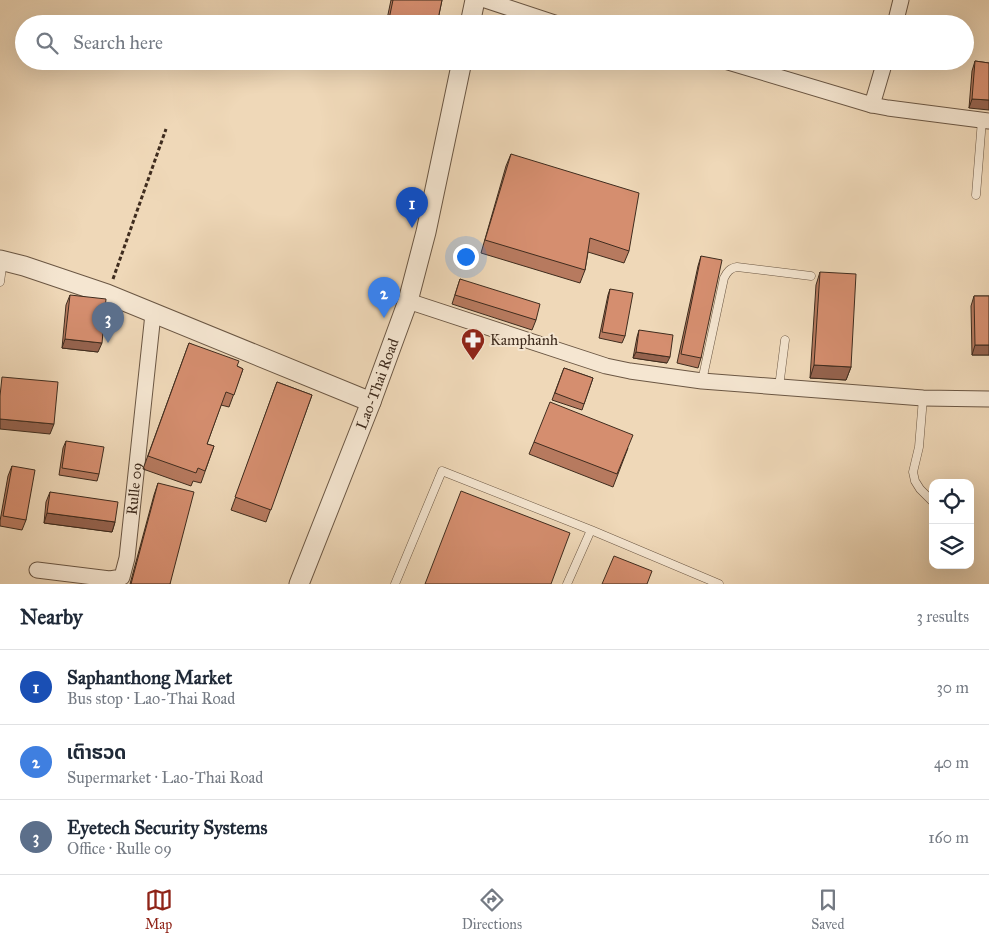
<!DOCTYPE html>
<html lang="en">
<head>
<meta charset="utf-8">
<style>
  body { margin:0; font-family:"IM FELL Great Primer","Noto Sans Lao",serif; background:#f6f6f7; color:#1f2937 }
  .controls { position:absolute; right:15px; bottom:15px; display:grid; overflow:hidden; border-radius:10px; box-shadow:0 5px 20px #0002 }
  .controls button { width:45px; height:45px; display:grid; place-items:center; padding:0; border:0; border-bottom:1px solid #e0e1e3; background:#fff; color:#1f2937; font:25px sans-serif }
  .you { position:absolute; left:465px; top:256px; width:18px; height:18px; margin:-12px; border:4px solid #fff; border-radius:50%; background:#1a73e8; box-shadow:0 0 0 8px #1a73e833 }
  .badge { display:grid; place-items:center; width:32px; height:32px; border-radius:50%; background:#8f2418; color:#fff; font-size:16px; font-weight:700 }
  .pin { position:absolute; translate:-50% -41px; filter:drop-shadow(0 1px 2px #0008) }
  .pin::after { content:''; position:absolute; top:26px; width:18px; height:15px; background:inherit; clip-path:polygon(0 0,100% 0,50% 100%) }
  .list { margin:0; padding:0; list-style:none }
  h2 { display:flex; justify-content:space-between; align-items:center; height:65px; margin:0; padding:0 20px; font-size:21px }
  h2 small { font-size:16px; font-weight:400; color:#747a83 }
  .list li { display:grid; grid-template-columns:32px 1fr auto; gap:15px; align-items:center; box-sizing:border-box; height:75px; padding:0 20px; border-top:1px solid #e0e1e3 }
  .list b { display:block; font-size:19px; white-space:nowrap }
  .list p { margin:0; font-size:16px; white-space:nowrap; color:#747a83 }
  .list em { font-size:16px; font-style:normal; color:#747a83 }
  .icon { flex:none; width:28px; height:28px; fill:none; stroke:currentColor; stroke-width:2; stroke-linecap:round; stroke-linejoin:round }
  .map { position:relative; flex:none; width:989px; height:584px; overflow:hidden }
  .search { position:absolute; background:#fff; box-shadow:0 5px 20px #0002; left:15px; right:15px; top:15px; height:55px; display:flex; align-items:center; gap:12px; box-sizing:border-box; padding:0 18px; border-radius:28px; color:#747a83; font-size:19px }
  .sheet { height:290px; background:#fff }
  nav { display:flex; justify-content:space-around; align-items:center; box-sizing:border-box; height:70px; border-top:1px solid #e0e1e3; background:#fff; font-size:14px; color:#747a83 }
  nav a { display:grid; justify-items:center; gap:2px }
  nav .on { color:#8f2418 }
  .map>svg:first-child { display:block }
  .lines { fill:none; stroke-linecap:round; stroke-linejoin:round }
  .service-casing { stroke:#6b5744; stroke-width:9 }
  .minor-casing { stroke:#6b5744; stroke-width:17 }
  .tertiary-casing { stroke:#6b5744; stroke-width:21 }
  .path { stroke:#3f2c1e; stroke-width:3; stroke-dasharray:4 2.5; stroke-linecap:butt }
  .service { stroke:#f5e6d1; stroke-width:8 }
  .minor { stroke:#f5e6d1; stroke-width:15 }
  .tertiary { stroke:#f5e6d1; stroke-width:19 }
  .wall { fill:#b77a5f; stroke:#3f2c1e }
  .shaded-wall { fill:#95634e; stroke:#3f2c1e }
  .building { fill:#d58e6f; stroke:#3f2c1e }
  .labels { text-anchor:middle; stroke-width:4; stroke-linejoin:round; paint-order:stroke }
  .poi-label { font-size:15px; fill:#3f2c1e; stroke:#f5e6d1; text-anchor:start }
  .street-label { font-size:15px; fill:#3f2c1e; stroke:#f5e6d1 }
</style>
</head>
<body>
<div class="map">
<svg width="989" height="584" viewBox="0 0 989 584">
  <rect width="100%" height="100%" fill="#efd8b8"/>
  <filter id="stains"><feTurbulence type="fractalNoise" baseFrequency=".004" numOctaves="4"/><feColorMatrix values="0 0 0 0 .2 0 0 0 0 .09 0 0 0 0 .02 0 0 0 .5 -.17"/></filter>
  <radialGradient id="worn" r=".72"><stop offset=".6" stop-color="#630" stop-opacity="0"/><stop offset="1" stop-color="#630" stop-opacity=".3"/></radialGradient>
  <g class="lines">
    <g class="service-casing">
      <path id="service" d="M976 195 982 120
        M0 282 3 260
        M702 381 724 278C727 272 730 268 737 267L811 276
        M779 387 785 340
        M923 398 919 447 913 472 915 481 920 489 933 502
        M395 584 442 471 591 530 719 584
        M567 584 591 530"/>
    </g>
    <g class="minor-casing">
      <g id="minor">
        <path d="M485 0 558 24"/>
        <path d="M895 24 901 0"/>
        <path d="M725 61 872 105 888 108 989 121"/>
        <path d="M872 105 885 61"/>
        <path d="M408 301 606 366 630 371 702 381 923 398 989 399"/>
        <path id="s1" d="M37 570 110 579 122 577 127 558 153 314"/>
      </g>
    </g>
    <g class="tertiary-casing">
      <g id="tertiary">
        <path d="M470 24 475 0"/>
        <path d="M0 260 24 266 107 294 371 402"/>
        <path id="s2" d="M299 584 371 402 408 301 426 232 462 61"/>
      </g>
    </g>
    <path class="path" d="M113 279 166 129"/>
    <use href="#service" class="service"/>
    <use href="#minor" class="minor"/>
    <use href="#tertiary" class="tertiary"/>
  </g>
  <path class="wall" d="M391 0H442L437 24H386Z
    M975 61 989 63 969 108 972 71Z
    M511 154 629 251 624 263 588 252 585 270 580 283 481 253 506 166Z
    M701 256V358L698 368 677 363 698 266Z
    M820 272 851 367 846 380 810 378 816 285Z
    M460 279 536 320 532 330 452 304Z
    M610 289 625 336 622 343 599 338 608 295Z
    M70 295 98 352 62 348 66 305Z
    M974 296H989V355H972L971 306Z
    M639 330 667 363 633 358 637 337Z
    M189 343 237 366 243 369 229 407 221 405 207 444 214 446 201 483 193 481 191 486 143 469Z
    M564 368 593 378 582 410 552 400Z
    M277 382 312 395 266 522 231 510Z
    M66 441 99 474 97 481 59 475 63 448Z
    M534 442 628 448 613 487 529 454Z
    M12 466 26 520 22 530 0 526V521L8 476Z
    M158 483 170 584H130L154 495Z
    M50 492 115 522 112 532 44 523 46 502Z"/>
  <path class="shaded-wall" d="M972 99 989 100V110L969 108Z
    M65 339 102 343 98 352 62 348Z
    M975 345H989V355H972Z
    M636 352 670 357 667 363 633 358Z
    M814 365 851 367 846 380 810 378Z
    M0 419 54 424 50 434 0 429Z
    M47 513 115 522 112 532 44 523Z"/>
  <path class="building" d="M393 0H442L437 24H388Z
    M975 61 989 63V100L972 99Z
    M511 154 639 193 629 251 590 238 585 270 485 240Z
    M701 256 722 260 701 358 681 354Z
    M820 272 856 274 851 367 814 365Z
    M460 279 540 304 536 320 455 295Z
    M610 289 633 293 625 336 602 332Z
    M70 295 106 299 102 343 65 339Z
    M974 296H989V345H975Z
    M639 330 673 335 670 357 636 352Z
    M189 343 239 361 237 366 243 369 234 395 226 392 207 444 214 446 205 471 198 468 196 473 148 456Z
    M564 368 593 378 584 404 555 393Z
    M2 377 58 382 54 424 0 419V396Z
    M277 382 312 395 271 510 235 497Z
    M550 402 633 435 617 474 534 442Z
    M66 441 104 447 99 474 62 468Z
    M12 466 35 470 26 520 3 516Z
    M158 483 194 492 170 584H131Z
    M461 491 570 533 551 584H425Z
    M50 492 118 502 115 522 47 513Z
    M614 556 652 571 647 584H602Z"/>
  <defs>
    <g id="pharmacy-pin" transform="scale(1.25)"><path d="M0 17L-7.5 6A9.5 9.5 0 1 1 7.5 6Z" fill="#8f2418" stroke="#f5e6d1"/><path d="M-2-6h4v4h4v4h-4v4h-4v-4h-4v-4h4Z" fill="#fff"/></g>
  </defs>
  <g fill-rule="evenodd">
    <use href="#pharmacy-pin" x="473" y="340"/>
  </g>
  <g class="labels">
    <g class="poi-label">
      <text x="490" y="345">Kamphanh</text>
    </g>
    <g class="street-label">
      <text dy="5" stroke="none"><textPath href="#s2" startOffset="215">Lao-Thai Road</textPath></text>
      <text dy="5" stroke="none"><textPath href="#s1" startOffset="175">Rulle 09</textPath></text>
    </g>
  </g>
  <rect width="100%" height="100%" filter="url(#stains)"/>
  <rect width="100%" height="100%" fill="url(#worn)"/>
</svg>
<div class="controls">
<button><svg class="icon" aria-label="locate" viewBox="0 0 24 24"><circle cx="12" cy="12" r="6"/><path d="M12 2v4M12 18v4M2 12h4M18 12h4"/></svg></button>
<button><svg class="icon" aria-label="layers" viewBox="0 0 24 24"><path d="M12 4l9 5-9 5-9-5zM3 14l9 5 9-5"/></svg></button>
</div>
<div class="you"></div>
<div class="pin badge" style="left:412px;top:228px;background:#1a4fb4">1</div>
<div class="pin badge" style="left:384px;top:318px;background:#3f7fe0">2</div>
<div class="pin badge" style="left:108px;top:343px;background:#5c6f8a">3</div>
<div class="search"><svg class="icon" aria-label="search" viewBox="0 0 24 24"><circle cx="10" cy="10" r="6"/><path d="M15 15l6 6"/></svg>Search here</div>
</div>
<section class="sheet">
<h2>Nearby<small>3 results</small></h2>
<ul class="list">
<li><span class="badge" style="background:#1a4fb4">1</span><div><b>Saphanthong Market</b><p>Bus stop · Lao-Thai Road</p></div><em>30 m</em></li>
<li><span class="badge" style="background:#3f7fe0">2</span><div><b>ເຕົາຮວດ</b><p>Supermarket · Lao-Thai Road</p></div><em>40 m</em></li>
<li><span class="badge" style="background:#5c6f8a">3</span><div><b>Eyetech Security Systems</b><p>Office · Rulle 09</p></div><em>160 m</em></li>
</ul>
</section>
<nav>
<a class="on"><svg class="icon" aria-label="map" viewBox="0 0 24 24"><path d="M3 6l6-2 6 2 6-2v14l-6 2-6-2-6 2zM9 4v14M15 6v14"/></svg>Map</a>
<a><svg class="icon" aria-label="directions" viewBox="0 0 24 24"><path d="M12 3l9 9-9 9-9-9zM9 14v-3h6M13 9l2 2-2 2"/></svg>Directions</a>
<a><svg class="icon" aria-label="saved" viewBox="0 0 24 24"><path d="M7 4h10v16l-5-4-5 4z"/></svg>Saved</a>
</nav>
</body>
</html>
